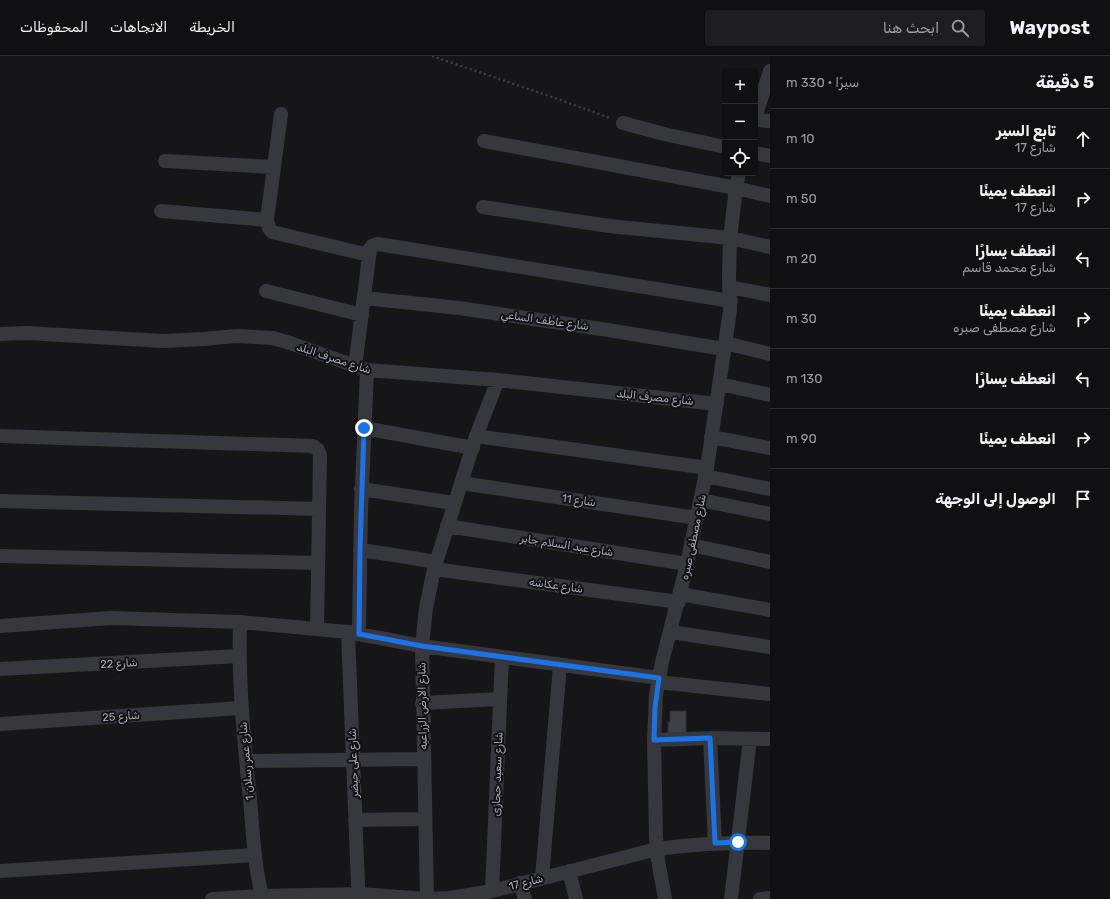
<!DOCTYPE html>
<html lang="ar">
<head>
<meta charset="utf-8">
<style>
  body { margin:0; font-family:Rubik,Cairo,sans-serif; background:#1e1e20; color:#f1f3f6; direction:rtl }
  .controls { position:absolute; right:12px; top:12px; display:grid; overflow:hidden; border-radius:4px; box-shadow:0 1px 3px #0004 }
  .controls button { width:36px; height:36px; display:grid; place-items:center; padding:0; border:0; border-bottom:1px solid #303032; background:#101012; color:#f1f3f6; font:20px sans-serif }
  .stop { position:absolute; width:12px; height:12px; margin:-9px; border:3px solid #1a73e8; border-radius:50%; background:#fff }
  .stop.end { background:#1a73e8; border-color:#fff; box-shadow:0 1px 4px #0008 }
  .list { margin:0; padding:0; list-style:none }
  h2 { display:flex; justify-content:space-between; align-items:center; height:52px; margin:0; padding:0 16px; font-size:17px }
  h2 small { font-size:13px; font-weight:400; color:#9c9d9f }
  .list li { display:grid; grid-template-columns:26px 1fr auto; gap:12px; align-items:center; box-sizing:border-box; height:60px; padding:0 16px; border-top:1px solid #303032 }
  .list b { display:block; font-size:15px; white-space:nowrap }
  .list p { margin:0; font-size:13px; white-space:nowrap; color:#9c9d9f }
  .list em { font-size:13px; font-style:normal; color:#9c9d9f }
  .icon { flex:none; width:22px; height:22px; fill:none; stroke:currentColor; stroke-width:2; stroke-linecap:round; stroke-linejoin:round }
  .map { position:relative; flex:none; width:770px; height:843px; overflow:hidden; direction:ltr }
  header { display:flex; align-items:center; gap:24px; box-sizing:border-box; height:56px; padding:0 20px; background:#101012; border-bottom:1px solid #303032 }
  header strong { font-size:19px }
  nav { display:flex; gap:22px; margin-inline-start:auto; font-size:14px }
  .search { width:280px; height:36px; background:#1e1e20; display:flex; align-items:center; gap:10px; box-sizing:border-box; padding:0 14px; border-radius:4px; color:#9c9d9f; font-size:15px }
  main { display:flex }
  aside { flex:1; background:#101012 }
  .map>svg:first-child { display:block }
  .building { fill:#404145; stroke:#303034 }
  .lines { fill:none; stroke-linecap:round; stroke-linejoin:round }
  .path { stroke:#3d3f44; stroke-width:2.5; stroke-dasharray:2 3; stroke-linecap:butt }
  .street { stroke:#37383d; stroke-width:14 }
  .route { stroke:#1a73e8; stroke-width:5 }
  .labels { text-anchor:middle; stroke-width:4; stroke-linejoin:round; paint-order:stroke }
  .street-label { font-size:11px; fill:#a8adb8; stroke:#111113 }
</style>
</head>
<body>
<header>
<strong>Waypost</strong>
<div class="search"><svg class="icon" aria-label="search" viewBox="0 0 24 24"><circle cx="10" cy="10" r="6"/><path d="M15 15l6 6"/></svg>ابحث هنا</div>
<nav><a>الخريطة</a><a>الاتجاهات</a><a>المحفوظات</a></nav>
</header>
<main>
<aside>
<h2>5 دقيقة<small>سيرًا · 330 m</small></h2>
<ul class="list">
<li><svg class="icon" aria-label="ahead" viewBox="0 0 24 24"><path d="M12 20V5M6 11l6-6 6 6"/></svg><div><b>تابع السير</b><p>شارع 17</p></div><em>10 m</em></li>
<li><svg class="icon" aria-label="right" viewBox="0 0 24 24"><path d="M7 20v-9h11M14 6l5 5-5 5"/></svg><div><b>انعطف يمينًا</b><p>شارع 17</p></div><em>50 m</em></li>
<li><svg class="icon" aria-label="left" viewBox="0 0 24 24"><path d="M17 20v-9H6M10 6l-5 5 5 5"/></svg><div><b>انعطف يسارًا</b><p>شارع محمد قاسم</p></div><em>20 m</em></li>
<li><svg class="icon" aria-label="right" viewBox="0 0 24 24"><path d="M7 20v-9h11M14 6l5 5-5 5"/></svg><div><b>انعطف يمينًا</b><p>شارع مصطفى صبره</p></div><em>30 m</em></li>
<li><svg class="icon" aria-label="left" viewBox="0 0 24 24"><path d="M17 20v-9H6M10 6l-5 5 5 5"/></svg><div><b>انعطف يسارًا</b></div><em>130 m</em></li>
<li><svg class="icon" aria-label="right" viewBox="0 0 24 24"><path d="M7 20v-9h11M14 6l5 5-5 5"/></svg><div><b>انعطف يمينًا</b></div><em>90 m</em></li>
<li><svg class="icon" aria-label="arrive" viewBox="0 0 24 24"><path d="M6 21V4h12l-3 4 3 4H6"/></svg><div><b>الوصول إلى الوجهة</b></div></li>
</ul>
</aside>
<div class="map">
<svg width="770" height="843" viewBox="0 0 770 843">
  <rect width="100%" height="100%" fill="#161618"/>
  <path class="building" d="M670 655H686V680H668V666H670Z"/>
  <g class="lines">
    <path class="path" d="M432 0 555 42 610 62"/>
    <path class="street" d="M281 58 267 164 269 172 272 176 369 199
      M755 62 770 15
      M755 64 770 65
      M623 67 664 78 725 91
      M484 85 736 132 770 140
      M755 97 770 100
      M165 105 274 111
      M483 151 609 170 730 182 770 191
      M161 155 267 164
      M730 231 770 239
      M266 235 362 259
      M364 242 459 252 608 274 724 293
      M0 278 27 277 163 285 203 283 237 280 273 282 290 287 367 314 498 324 717 348
      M725 287 770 298
      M355 311 370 193 372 190 378 188 731 245
      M720 328 770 339
      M364 372 473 392
      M0 380 313 390 318 394 320 399 317 572
      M476 380 707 412
      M711 381 770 392
      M705 420 770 433
      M461 427 697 462
      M361 433 454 447
      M701 444 770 458
      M0 445 319 453
      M447 470 687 508
      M691 489 770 506
      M360 494 394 499 436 506
      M0 500 318 507
      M434 513 679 546
      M680 538 770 554
      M240 566C238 625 244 684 250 743 253 776 254 811 263 843
      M0 570 111 562 240 566 348 576 422 590 659 622
      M348 576 358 829 360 843
      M671 576 770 591
      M359 578 361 454 367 314
      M0 613 239 600
      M658 626 770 638
      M422 647 500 643
      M0 668 241 652
      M710 682 715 787
      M654 684 710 682 770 683
      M246 705 423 703
      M355 764 424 763
      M0 815 255 799
      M569 815 576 843
      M542 822 560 609
      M520 827 525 843
      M492 835 502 601
      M212 843 262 840 359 838 427 843 450 842 492 835 657 793C694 788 732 786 770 787
      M427 843 422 590 426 552 434 513 476 380 498 324
      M665 843 658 804 656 781 654 684 656 639 662 606 687 508 707 412 730 254 729 220 730 182 736 132 739 117
      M731 843 750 683
      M760 843 770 842"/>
  </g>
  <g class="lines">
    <path class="route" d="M364 372 360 494 359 578 422 590 659 622 655 652 654 684 710 682 715 787 738 786"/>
  </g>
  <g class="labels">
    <g class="street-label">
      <text transform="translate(545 264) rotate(8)" y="4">شارع عاطف الساعي</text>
      <text transform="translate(334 302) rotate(18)" y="4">شارع مصرف البلد</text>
      <text transform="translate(655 341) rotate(6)" y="4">شارع مصرف البلد</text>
      <text transform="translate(579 444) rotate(8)" y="4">شارع 11</text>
      <text transform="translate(693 481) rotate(-78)" y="4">شارع مصطفى صبره</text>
      <text transform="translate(567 489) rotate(9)" y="4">شارع عبد السلام جابر</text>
      <text transform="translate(556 529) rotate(8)" y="4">شارع عكاشه</text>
      <text transform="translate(119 607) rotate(-3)" y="4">شارع 22</text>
      <text transform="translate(422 650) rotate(-91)" y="4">شارع الارض الزراعيه</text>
      <text transform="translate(121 660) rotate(-4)" y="4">شارع 25</text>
      <text transform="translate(246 705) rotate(-95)" y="4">شارع عمر رسلان 1</text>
      <text transform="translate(353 707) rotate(-92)" y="4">شارع على حيضر</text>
      <text transform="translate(497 718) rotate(-88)" y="4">شارع سعيد حجازى</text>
      <text transform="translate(526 826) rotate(-14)" y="4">شارع 17</text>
    </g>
  </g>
</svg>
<div class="controls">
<button>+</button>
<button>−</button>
<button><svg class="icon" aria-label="locate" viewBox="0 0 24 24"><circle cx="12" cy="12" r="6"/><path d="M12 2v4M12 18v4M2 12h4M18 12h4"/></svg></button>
</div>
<div class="stop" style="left:738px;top:786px"></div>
<div class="stop end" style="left:364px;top:372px"></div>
</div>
</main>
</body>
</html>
